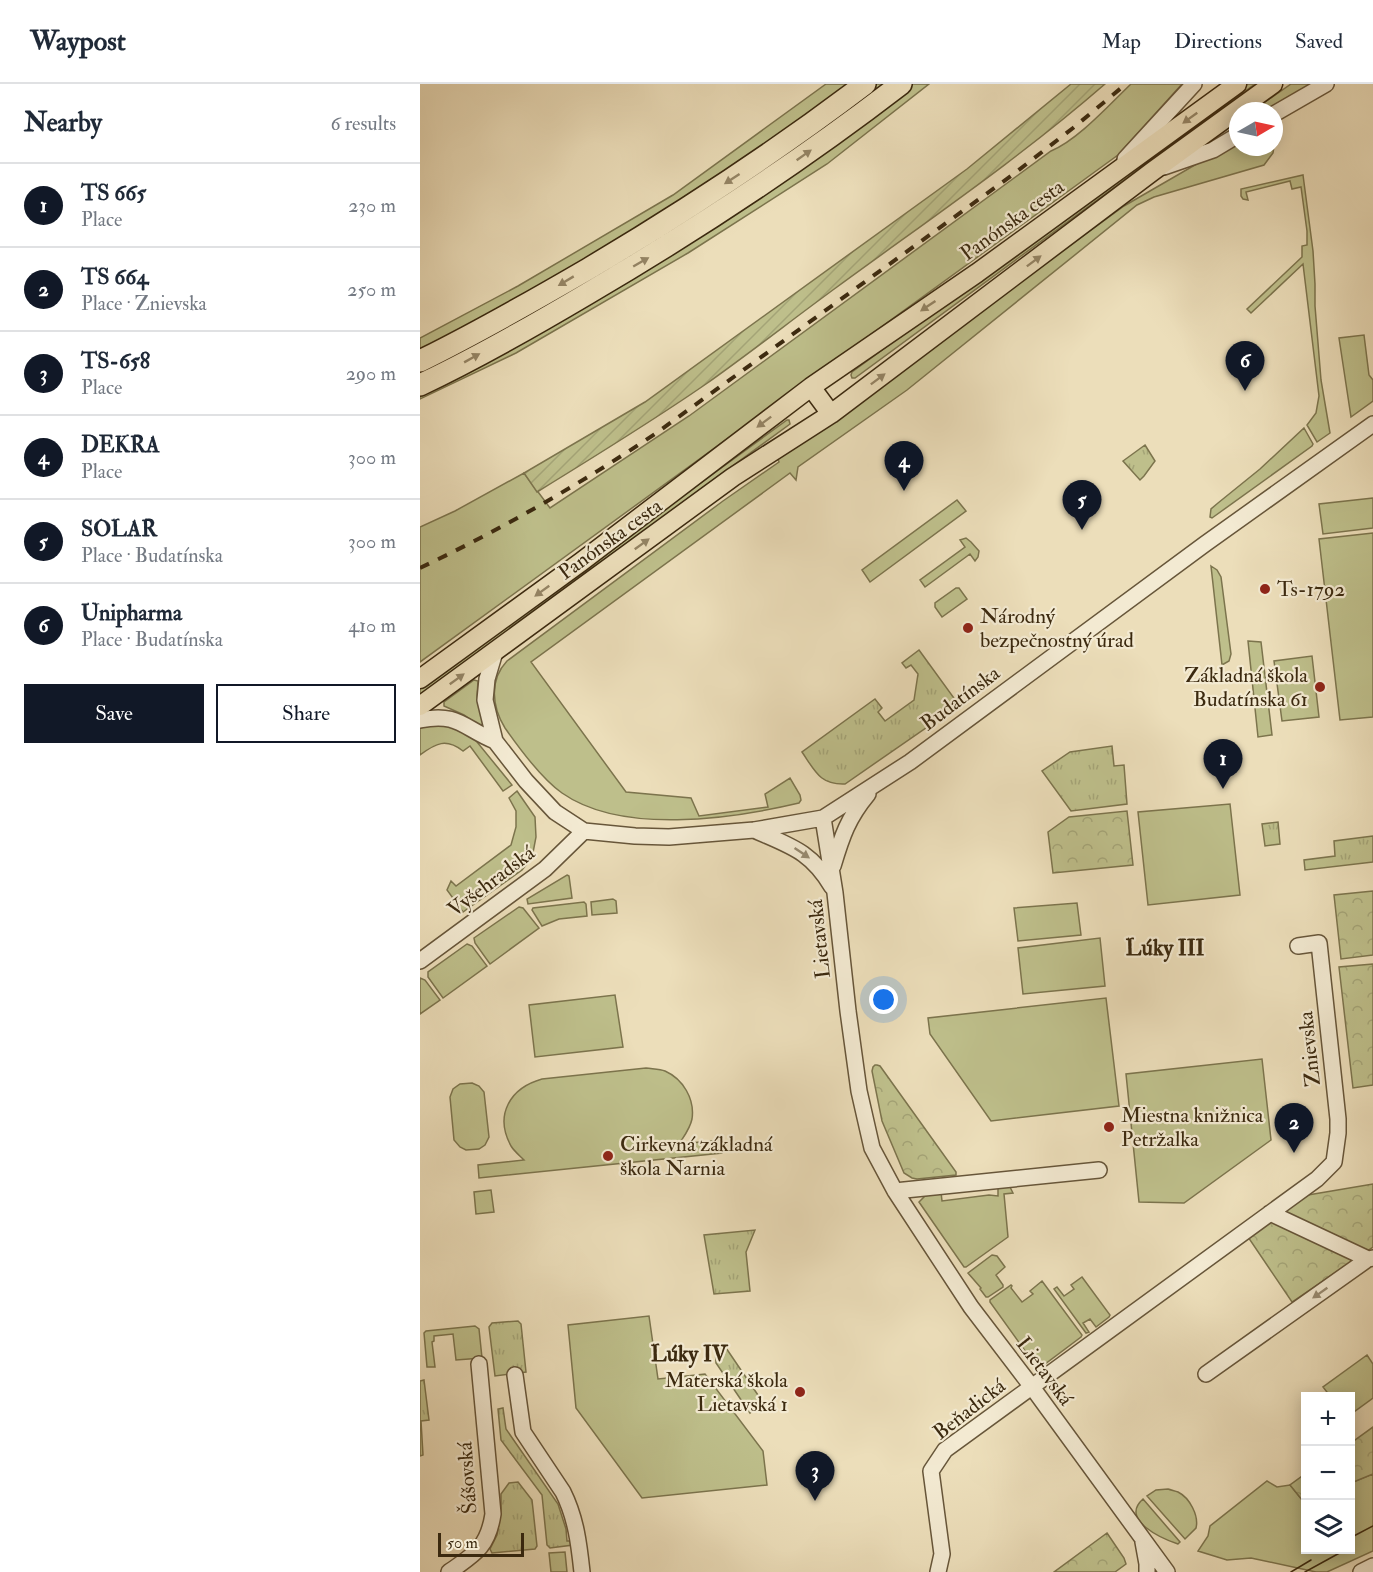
<!DOCTYPE html>
<html lang="en">
<head>
<meta charset="utf-8">
<style>
  body { margin:0; font-family:"IM FELL Double Pica",serif; background:#f2f2f3; color:#1f2937 }
  .controls { position:absolute; right:18px; bottom:18px; display:grid; overflow:hidden; border-radius:0px; box-shadow:0 3px 15px #0003 }
  .controls button { width:54px; height:54px; display:grid; place-items:center; padding:0; border:0; border-bottom:2px solid #e0e1e3; background:#fff; color:#1f2937; font:30px sans-serif }
  .compass { position:absolute; left:809px; top:18px; width:54px; height:54px; border-radius:50%; background:#fff; box-shadow:0 3px 15px #0003; rotate:81deg }
  .scale { position:absolute; left:18px; bottom:15px; width:86px; box-sizing:border-box; padding-left:6px; border:3px solid #3b290f; border-top:0; font-size:16px; line-height:21px; white-space:nowrap; color:#3b290f; -webkit-text-stroke:4px #f3ead2; paint-order:stroke }
  .you { position:absolute; left:464px; top:916px; width:21px; height:21px; margin:-15px; border:4px solid #fff; border-radius:50%; background:#1a73e8; box-shadow:0 0 0 9px #1a73e833 }
  .badge { display:grid; place-items:center; width:39px; height:39px; border-radius:50%; background:#111827; color:#fff; font-size:20px; font-weight:700 }
  .pin { position:absolute; translate:-50% -50px; filter:drop-shadow(0 2px 3px #0008) }
  .pin::after { content:''; position:absolute; top:32px; width:21px; height:18px; background:inherit; clip-path:polygon(0 0,100% 0,50% 100%) }
  .list { margin:0; padding:0; list-style:none }
  h2 { display:flex; justify-content:space-between; align-items:center; height:78px; margin:0; padding:0 24px; font-size:26px }
  h2 small { font-size:20px; font-weight:400; color:#747a83 }
  .list li { display:grid; grid-template-columns:39px 1fr auto; gap:18px; align-items:center; box-sizing:border-box; height:84px; padding:0 24px; border-top:2px solid #e0e1e3 }
  .list b { display:block; font-size:22px; white-space:nowrap }
  .list p { margin:0; font-size:20px; white-space:nowrap; color:#747a83 }
  .list em { font-size:20px; font-style:normal; color:#747a83 }
  .actions { display:flex; gap:12px; padding:18px 24px }
  .actions a { flex:1; padding:14px 0; border:2px solid #111827; border-radius:0px; text-align:center; font-size:21px; color:#111827 }
  .actions .main { background:#111827; color:#fff }
  .icon { flex:none; width:33px; height:33px; fill:none; stroke:currentColor; stroke-width:2; stroke-linecap:round; stroke-linejoin:round }
  .map { position:relative; flex:none; width:953px; height:1488px; overflow:hidden }
  header { display:flex; align-items:center; gap:36px; box-sizing:border-box; height:84px; padding:0 30px; background:#fff; border-bottom:2px solid #e0e1e3 }
  header strong { font-size:28px }
  nav { display:flex; gap:33px; margin-inline-start:auto; font-size:21px }
  main { display:flex }
  aside { flex:1; background:#fff }
  .map>svg:first-child { display:block }
  .grass { fill:#bebf8b; stroke:#7c744d; stroke-width:1.5 }
  .forest { fill:url(#forest-crowns); stroke:#7c744d; stroke-width:1.5 }
  .park { fill:url(#park-tufts); stroke:#7c744d; stroke-width:1.5 }
  .garden { fill:url(#garden-furrows); stroke:#7c744d; stroke-width:1.5 }
  .lines { fill:none; stroke-linecap:round; stroke-linejoin:round }
  .minor-casing { stroke:#67563a; stroke-width:18 }
  .major-casing { stroke:#3b290f; stroke-width:21 }
  .highway-casing { stroke:#3b290f; stroke-width:24 }
  .minor { stroke:#f3ead2; stroke-width:15 }
  .major { stroke:#ecdeba; stroke-width:18 }
  .highway { stroke:#ecdeba; stroke-width:21 }
  .tram { stroke:#3b290f; stroke-width:1.5 }
  .rail { stroke:#3b290f; stroke-width:4; stroke-dasharray:10 10; stroke-linecap:butt }
  .oneway { fill:#948464 }
  .oneway2 { fill:#978a70 }
  .poi-dot { fill:#8f2418; stroke:#f3ead2; stroke-width:2 }
  .labels { text-anchor:middle; stroke-width:4.5; stroke-linejoin:round; paint-order:stroke }
  .street-label { font-size:21px; fill:#3b290f; stroke:#f3ead2 }
  .poi-label { font-size:21px; fill:#3b290f; stroke:#f3ead2; text-anchor:start }
  .neighbourhood-label { font-size:22px; font-weight:bold; fill:#3b290f; stroke:#f3ead2 }
</style>
</head>
<body>
<header>
<strong>Waypost</strong>
<nav><a>Map</a><a>Directions</a><a>Saved</a></nav>
</header>
<main>
<aside>
<h2>Nearby<small>6 results</small></h2>
<ul class="list">
<li><span class="badge">1</span><div><b>TS 665</b><p>Place</p></div><em>230 m</em></li>
<li><span class="badge">2</span><div><b>TS 664</b><p>Place · Znievska</p></div><em>250 m</em></li>
<li><span class="badge">3</span><div><b>TS-658</b><p>Place</p></div><em>290 m</em></li>
<li><span class="badge">4</span><div><b>DEKRA</b><p>Place</p></div><em>300 m</em></li>
<li><span class="badge">5</span><div><b>SOLAR</b><p>Place · Budatínska</p></div><em>300 m</em></li>
<li><span class="badge">6</span><div><b>Unipharma</b><p>Place · Budatínska</p></div><em>410 m</em></li>
</ul>
<div class="actions"><a class="main">Save</a><a>Share</a></div>
</aside>
<div class="map">
<svg width="953" height="1488" viewBox="0 0 953 1488">
  <defs>
    <pattern id="forest-crowns" width="20" height="18" patternUnits="userSpaceOnUse" patternTransform="scale(1.5)"><rect width="20" height="18" fill="#bebf8b"/><path d="M2 6a3 3 0 1 1 6 0M12 15a3 3 0 1 1 6 0" fill="none" stroke="#a4a477"/></pattern>
    <pattern id="park-tufts" width="24" height="20" patternUnits="userSpaceOnUse" patternTransform="scale(1.5)"><rect width="24" height="20" fill="#bebf8b"/><path d="M3 7l-1-3M5 7V3M7 7l1-3M15 17l-1-3M17 17v-4M19 17l1-3" fill="none" stroke="#a4a477"/></pattern>
    <pattern id="garden-furrows" width="10" height="10" patternUnits="userSpaceOnUse" patternTransform="scale(1.5)"><rect width="10" height="10" fill="#bebf8b"/><path d="M-1 1l2-2M0 10L10 0M9 11l2-2" fill="none" stroke="#a4a477"/></pattern>
  </defs>
  <rect width="100%" height="100%" fill="#ecdeba"/>
  <filter id="stains"><feTurbulence type="fractalNoise" baseFrequency=".00333" numOctaves="4"/><feColorMatrix values="0 0 0 0 .2 0 0 0 0 .09 0 0 0 0 .02 0 0 0 .5 -.17"/></filter>
  <radialGradient id="worn" r=".72"><stop offset=".6" stop-color="#630" stop-opacity="0"/><stop offset="1" stop-color="#630" stop-opacity=".3"/></radialGradient>
  <path class="grass" d="M406 0H509L407 80 268 169 96 269 0 315V254L98 202 253 111Z
    M711 0H762L698 71 0 578V443L35 427 104 389 130 424 269 332 631 67C658 56 690 20 711 0Z
    M827 0H835L435 294H432L431 291 432 288Z
    M871 0H893L845 27H832Z
    M818 56V63H854V62L853 69 844 81 734 113 717 121 487 306 378 383 376 396 370 389 111 578 206 708 271 714 279 732 348 723 345 710 370 694 380 711 381 716 379 719C311 735 202 751 142 709 122 695 99 664 85 644 72 623 69 596 87 577L303 417 359 378 358 375 704 122Z
    M883 91 893 167 895 200V222L901 296 910 349 897 358 887 341 896 329 899 312 883 180 831 229 827 225 882 173V162L887 161V147L881 103 872 105 870 97 826 108 828 116 823 115 821 112V105Z
    M944 251 949 291 953 296V317L931 333 919 254Z
    M367 336H369L370 340 0 611V603Z
    M884 344 893 360 892 362 792 434 790 433 791 425 798 419 840 385Z
    M953 414V444L903 450 899 420Z
    M537 416 546 427 450 498 442 486Z
    M953 449V633L920 636 899 455Z
    M546 454 551 458 559 467 558 473 555 477 550 470 505 503 500 496 545 463 540 456Z
    M791 482 797 486 801 493 811 570 809 577 802 581Z
    M536 504H539L547 515 522 533 515 523V519Z
    M828 557 841 558 852 651H851L838 653Z
    M892 572 899 633 862 637 854 577Z
    M54 596 58 597 57 613 66 643 63 644 44 631 24 622V618Z
    M22 639 35 644 53 653 92 701 83 707 50 662 43 667C26 654 16 659 0 671V644Z
    M97 707 115 733 116 753 112 774 102 786 43 828 27 806 31 797 36 802 91 761 96 743V727L89 714Z
    M810 720 820 811 728 821 718 728Z
    M147 791 149 792 152 814 108 820 107 815Z
    M193 815 196 817 197 829 172 831 171 818Z
    M164 818 166 820 167 832 139 835 122 842 112 826 113 824Z
    M657 819 661 851 598 857 594 824Z
    M99 823 103 824 119 844 70 880 55 859 54 854Z
    M680 854 685 902 603 910 598 864Z
    M47 860 52 862 67 882 23 914 8 893V888Z
    M0 894 5 896 20 916 0 930Z
    M195 911 203 963 115 973 109 921Z
    M686 914 699 1022 571 1037 510 950 508 934Z
    M842 975 851 1056 764 1119 719 1118 706 990Z
    M226 984C233 985 240 985 245 987 263 995 275 1015 272 1035 270 1045 264 1052 259 1060L301 1056 302 1069 59 1094 58 1081 104 1076C100 1072 94 1067 91 1062 74 1031 90 1004 122 995Z
    M52 999 59 1002 64 1008 69 1053 65 1061 59 1065 46 1066 40 1063 34 1056 30 1013 33 1005 40 1000Z
    M584 1101 590 1103 593 1109 584 1110 588 1153 546 1183H544L499 1118 505 1112 521 1108 522 1117 569 1111 578 1112V1102Z
    M71 1106 74 1128 56 1130 54 1108Z
    M572 1171 577 1172 585 1183 576 1191 583 1201V1203L568 1213H566L560 1205 561 1204 548 1189Z
    M662 1193 690 1231 689 1233 676 1243 670 1235 663 1239 669 1248 666 1249 634 1205 637 1203 644 1212 654 1205 651 1201Z
    M622 1197 662 1251 661 1253 625 1280 619 1281 613 1278 570 1218V1216L591 1201 592 1202 591 1204 602 1218 613 1210 610 1207Z
    M229 1232 238 1295 285 1290 343 1367 347 1401 222 1414 156 1324 148 1241Z
    M55 1242 59 1245 62 1274 36 1276 33 1250 14 1252V1257L12 1258 15 1283H7L4 1249 6 1247Z
    M947 1271 953 1280V1314L931 1330 930 1312H910L903 1303Z
    M953 1390V1467L907 1488H896L831 1474 807 1476 778 1467 788 1452 790 1442 847 1397 857 1403 870 1401 883 1417 885 1416 886 1466H930L931 1399Z
    M748 1405C751 1406 755 1407 758 1408 770 1414 779 1432 776 1444L765 1455 727 1412 736 1406Z
    M723 1415 760 1458 758 1460C743 1455 699 1436 723 1415Z"/>
  <path class="forest" d="M707 727 713 781 633 789 628 748 649 733Z
    M953 807V871L921 875 914 811Z
    M953 880V1001L933 1004 919 883Z
    M455 981H457L460 982 536 1088V1091L497 1095 492 1094 484 1089 462 1037 452 987 453 983Z
    M953 1100V1163L872 1218 828 1153 888 1111Z
    M953 1343V1390L931 1399V1359Z
    M885 1390V1416L883 1417 870 1401Z
    M687 1449 704 1474 706 1480 695 1488H634Z"/>
  <path class="park" d="M725 361 735 377 724 392 720 396 703 377Z
    M499 566 539 621 425 700C400 701 395 687 382 668L455 615 462 624 458 628 465 637 494 616 498 590 491 581 486 584 482 579Z
    M692 662 694 682 704 681 707 720 651 727 622 687 650 668Z
    M858 738 860 760 845 762 842 740Z
    M953 752V778L885 786 884 776 915 772 914 757Z
    M335 1146 326 1168 330 1207 294 1210 284 1151Z
    M98 1237 101 1240 106 1288 75 1292 69 1243 72 1239Z
    M304 1261 342 1317 330 1329 296 1279 295 1262Z
    M4 1296 9 1336 1 1337 3 1371 0 1372V1297Z
    M83 1324 86 1345 138 1420 146 1445 147 1457H152L153 1461 130 1464 127 1461 122 1411 81 1356 78 1325Z
    M98 1398 112 1416 117 1462 115 1465 72 1469 70 1465 77 1451 81 1427V1410L89 1399Z
    M145 1468 147 1488H131L129 1469Z"/>
  <path class="garden" d="M651 0H685C600 74 507 137 417 203 373 235 330 269 286 300 231 338 174 373 117 408L104 389 225 318 547 85Z"/>
  <g class="lines">
    <g class="minor-casing">
      <path id="minor" d="M854 30 906 0
        M705 75 774 0
        M744 83 793 66 818 51
        M75 568 67 595 65 616 75 657 106 697 135 728 164 747 215 752 249 753 334 746 403 734 490 678 785 460 953 340
        M0 636C38 628 43 644 75 657
        M403 734 415 809 428 927 439 1007 452 1064 475 1107 551 1223 612 1303 747 1488
        M334 746C370 762 391 767 412 803
        M413 782C422 752 428 734 448 710
        M0 877 125 785 164 747
        M475 1107 679 1086
        M850 1129 948 1175
        M786 1290 948 1175 953 1174
        M95 1291 103 1348 143 1408C156 1434 159 1460 162 1488
        M723 1458 727 1480V1488
        M29 1488C55 1470 68 1463 73 1430L59 1280
        M518 1488 522 1470 511 1387 525 1366 897 1095 914 1078 918 1049V1035L899 859 878 862
        M941 1488 953 1482"/>
    </g>
    <g class="major-casing">
      <path id="major" d="M391 303 411 330
        M0 595 161 478 391 303 557 189 817 0
        M0 622 313 393 411 330 733 87 853 0"/>
    </g>
    <g class="highway-casing">
      <path id="highway" d="M0 277C57 249 113 217 168 185 264 128 357 67 445 0
        M0 301C57 274 113 242 167 210 276 146 381 77 481 0"/>
    </g>
    <use href="#minor" class="minor"/>
    <use href="#major" class="major"/>
    <use href="#highway" class="highway"/>
    <path class="tram" d="M930 1454 953 1442
      M871 1488 891 1476
      M885 1488 925 1466"/>
    <path class="rail" d="M0 484C82 445 160 400 235 350L591 92 653 44 706 0"/>
  </g>
  <defs><path id="oneway-solid" d="M-6-.8H1V-3.2L6.5 0L1 3.2V.8H-6Z" transform="scale(1.5)"/></defs>
  <g class="oneway">
    <use href="#oneway-solid" transform="translate(770 34) rotate(144)"/>
    <use href="#oneway-solid" transform="translate(384 71) rotate(-35)"/>
    <use href="#oneway-solid" transform="translate(312 95) rotate(147)"/>
    <use href="#oneway-solid" transform="translate(614 177) rotate(-37)"/>
    <use href="#oneway-solid" transform="translate(221 178) rotate(-30)"/>
    <use href="#oneway-solid" transform="translate(146 197) rotate(149)"/>
    <use href="#oneway-solid" transform="translate(508 222) rotate(146)"/>
    <use href="#oneway-solid" transform="translate(52 274) rotate(-29)"/>
    <use href="#oneway-solid" transform="translate(458 295) rotate(-37)"/>
    <use href="#oneway-solid" transform="translate(344 338) rotate(143)"/>
    <use href="#oneway-solid" transform="translate(222 460) rotate(-36)"/>
    <use href="#oneway-solid" transform="translate(122 507) rotate(144)"/>
    <use href="#oneway-solid" transform="translate(37 595) rotate(-36)"/>
  </g>
  <g class="oneway2">
    <use href="#oneway-solid" transform="translate(382 769) rotate(34)"/>
    <use href="#oneway-solid" transform="translate(900 1209) rotate(145)"/>
  </g>
  <g class="poi-dot">
    <circle cx="845" cy="505" r="6"/>
    <circle cx="548" cy="544" r="6"/>
    <circle cx="900" cy="603" r="6"/>
    <circle cx="689" cy="1043" r="6"/>
    <circle cx="188" cy="1072" r="6"/>
    <circle cx="380" cy="1308" r="6"/>
  </g>
  <g class="labels">
    <g class="street-label">
      <text transform="translate(592 136) rotate(-36)" y="7">Panónska cesta</text>
      <text transform="translate(190 455) rotate(-36)" y="7">Panónska cesta</text>
      <text transform="translate(540 614) rotate(-37)" y="7">Budatínska</text>
      <text transform="translate(71 797) rotate(-37)" y="7">Vyšehradská</text>
      <text transform="translate(399 855) rotate(-96)" y="7">Lietavská</text>
      <text transform="translate(889 965) rotate(-96)" y="7">Znievska</text>
      <text transform="translate(625 1287) rotate(53)" y="7">Lietavská</text>
      <text transform="translate(549 1325) rotate(-38)" y="7">Beňadická</text>
      <text transform="translate(47 1394) rotate(-94)" y="7">Šášovská</text>
    </g>
    <g class="poi-label">
      <text x="857" y="512">Ts-1792</text>
      <text x="560" y="539">Národný<tspan x="560" dy="24">bezpečnostný úrad</tspan></text>
      <text x="888" y="598" text-anchor="end">Základná škola<tspan x="888" dy="24">Budatínska 61</tspan></text>
      <text x="701" y="1038">Miestna knižnica<tspan x="701" dy="24">Petržalka</tspan></text>
      <text x="200" y="1067">Cirkevná základná<tspan x="200" dy="24">škola Narnia</tspan></text>
      <text x="368" y="1303" text-anchor="end">Materská škola<tspan x="368" dy="24">Lietavská 1</tspan></text>
    </g>
    <g class="neighbourhood-label">
      <text x="745" y="871">Lúky III</text>
      <text x="269" y="1277">Lúky IV</text>
    </g>
  </g>
  <rect width="100%" height="100%" filter="url(#stains)"/>
  <rect width="100%" height="100%" fill="url(#worn)"/>
</svg>
<div class="controls">
<button>+</button>
<button>−</button>
<button><svg class="icon" aria-label="layers" viewBox="0 0 24 24"><path d="M12 4l9 5-9 5-9-5zM3 14l9 5 9-5"/></svg></button>
</div>
<svg class="compass" viewBox="-18 -18 36 36"><path d="M0-13l5 13h-10z" fill="#e53935"/><path d="M0 13l5-13h-10z" fill="#747a83"/></svg>
<div class="scale">50 m</div>
<div class="you"></div>
<div class="pin badge" style="left:803px;top:705px">1</div>
<div class="pin badge" style="left:874px;top:1069px">2</div>
<div class="pin badge" style="left:395px;top:1417px">3</div>
<div class="pin badge" style="left:484px;top:407px">4</div>
<div class="pin badge" style="left:662px;top:446px">5</div>
<div class="pin badge" style="left:825px;top:307px">6</div>
</div>
</main>
</body>
</html>
